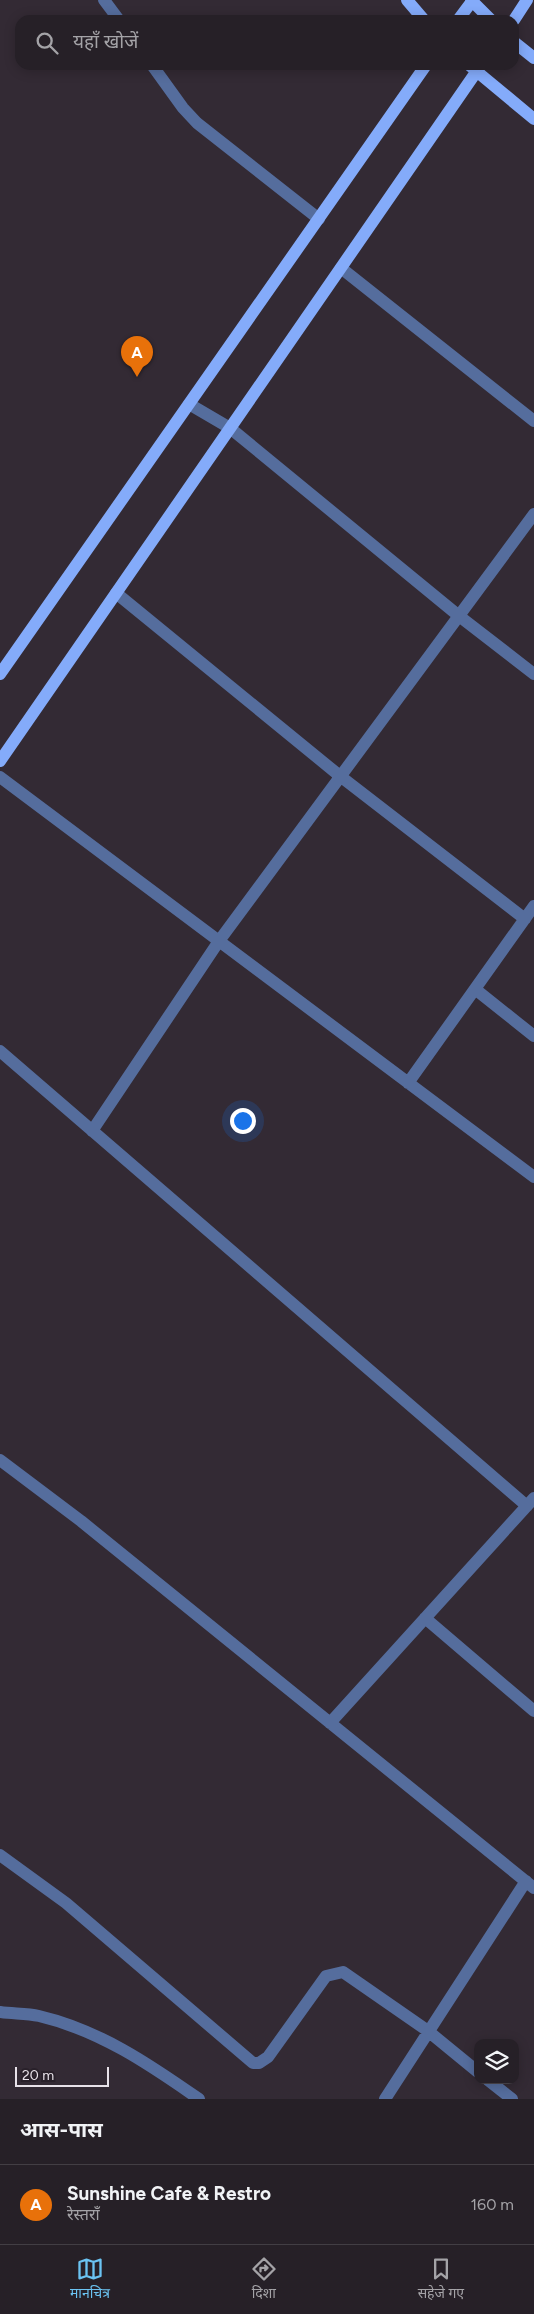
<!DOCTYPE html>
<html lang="hi">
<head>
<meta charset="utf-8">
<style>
  body { margin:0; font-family:Figtree,"Noto Sans Devanagari",sans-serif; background:#322d33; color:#f1f3f6 }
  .controls { position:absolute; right:15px; bottom:15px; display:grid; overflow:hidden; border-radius:10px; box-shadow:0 2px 12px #0003 }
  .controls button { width:45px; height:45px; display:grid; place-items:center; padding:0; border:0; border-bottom:1px solid #423e44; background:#262027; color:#f1f3f6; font:25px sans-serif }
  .scale { position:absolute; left:15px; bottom:12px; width:94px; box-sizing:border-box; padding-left:5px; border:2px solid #e8e2e9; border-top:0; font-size:14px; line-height:18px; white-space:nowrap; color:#e8e2e9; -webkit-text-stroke:4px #29212a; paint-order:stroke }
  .you { position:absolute; left:242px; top:1120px; width:18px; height:18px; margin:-12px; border:4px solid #fff; border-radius:50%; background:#1a73e8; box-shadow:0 0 0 8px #1a73e833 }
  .badge { display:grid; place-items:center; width:32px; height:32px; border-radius:50%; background:#6bc3f2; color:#fff; font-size:16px; font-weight:700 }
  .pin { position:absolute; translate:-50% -41px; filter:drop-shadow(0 1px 2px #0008) }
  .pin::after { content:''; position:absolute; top:26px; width:18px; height:15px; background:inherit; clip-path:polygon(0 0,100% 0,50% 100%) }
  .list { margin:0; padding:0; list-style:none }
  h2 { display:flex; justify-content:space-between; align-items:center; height:65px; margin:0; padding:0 20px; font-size:21px }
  h2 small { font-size:16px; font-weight:400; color:#a4a3a7 }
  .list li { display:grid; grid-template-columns:32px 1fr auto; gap:15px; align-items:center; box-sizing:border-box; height:80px; padding:0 20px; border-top:1px solid #423e44 }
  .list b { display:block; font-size:19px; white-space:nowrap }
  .list p { margin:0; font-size:16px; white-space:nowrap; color:#a4a3a7 }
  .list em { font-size:16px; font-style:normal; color:#a4a3a7 }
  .icon { flex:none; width:28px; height:28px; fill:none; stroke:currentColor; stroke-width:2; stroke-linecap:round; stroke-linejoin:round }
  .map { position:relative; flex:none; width:534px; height:2099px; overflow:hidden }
  .search { position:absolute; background:#262027; box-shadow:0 2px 12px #0003; left:15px; right:15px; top:15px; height:55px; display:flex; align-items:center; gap:12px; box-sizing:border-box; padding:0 18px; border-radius:15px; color:#a4a3a7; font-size:19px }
  .sheet { height:145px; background:#262027 }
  nav { display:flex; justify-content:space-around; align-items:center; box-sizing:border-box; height:70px; border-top:1px solid #423e44; background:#262027; font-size:14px; color:#a4a3a7 }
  nav a { display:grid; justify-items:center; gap:2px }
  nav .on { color:#6bc3f2 }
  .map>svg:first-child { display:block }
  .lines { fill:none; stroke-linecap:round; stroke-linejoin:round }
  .minor { stroke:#556d9d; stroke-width:12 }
  .major { stroke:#84abfa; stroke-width:12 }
</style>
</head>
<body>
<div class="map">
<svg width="534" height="2099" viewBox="0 0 534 2099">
  <rect width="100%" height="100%" fill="#332a34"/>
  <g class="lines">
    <path class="minor" d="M104 0 119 20
      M152 65 183 108 197 123 319 219
      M341 268 534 421
      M189 404 230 428 459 616 534 674
      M116 593 340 776 525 919
      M0 777 534 1177
      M475 989 534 1036
      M0 1051 527 1506
      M408 1083 534 906
      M92 1131 219 941 534 514
      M0 1460 81 1521 534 1888
      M425 1618 534 1711
      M330 1723 534 1498
      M0 1855 66 1903 253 2063H259L268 2057 326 1976 343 1972 428 2031 478 2072
      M0 2012C13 2014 26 2013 39 2016 99 2030 149 2064 199 2099
      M488 2080 512 2099
      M385 2099 526 1881"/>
    <path class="major" d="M407 0 424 20
      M471 0 491 20
      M458 20 473 0
      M514 20 527 0
      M514 42 534 58
      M469 65 534 119
      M0 674 426 65
      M0 761 481 65"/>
  </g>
</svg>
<div class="controls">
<button><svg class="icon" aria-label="layers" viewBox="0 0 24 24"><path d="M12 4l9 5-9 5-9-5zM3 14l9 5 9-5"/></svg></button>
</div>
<div class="scale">20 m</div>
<div class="you"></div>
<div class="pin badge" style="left:137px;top:377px;background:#e8710a">A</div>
<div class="search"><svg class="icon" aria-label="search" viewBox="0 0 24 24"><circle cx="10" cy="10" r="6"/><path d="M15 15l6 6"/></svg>यहाँ खोजें</div>
</div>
<section class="sheet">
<h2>आस-पास<small></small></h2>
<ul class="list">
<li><span class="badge" style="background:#e8710a">A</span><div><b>Sunshine Cafe &amp; Restro</b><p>रेस्तराँ</p></div><em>160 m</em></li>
</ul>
</section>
<nav>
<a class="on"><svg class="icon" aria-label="map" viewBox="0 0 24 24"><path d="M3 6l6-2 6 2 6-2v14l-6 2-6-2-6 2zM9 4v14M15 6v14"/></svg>मानचित्र</a>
<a><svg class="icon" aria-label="directions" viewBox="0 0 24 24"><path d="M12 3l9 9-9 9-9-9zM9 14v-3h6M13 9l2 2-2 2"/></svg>दिशा</a>
<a><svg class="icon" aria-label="saved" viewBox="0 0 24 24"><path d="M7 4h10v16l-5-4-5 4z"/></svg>सहेजे गए</a>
</nav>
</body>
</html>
